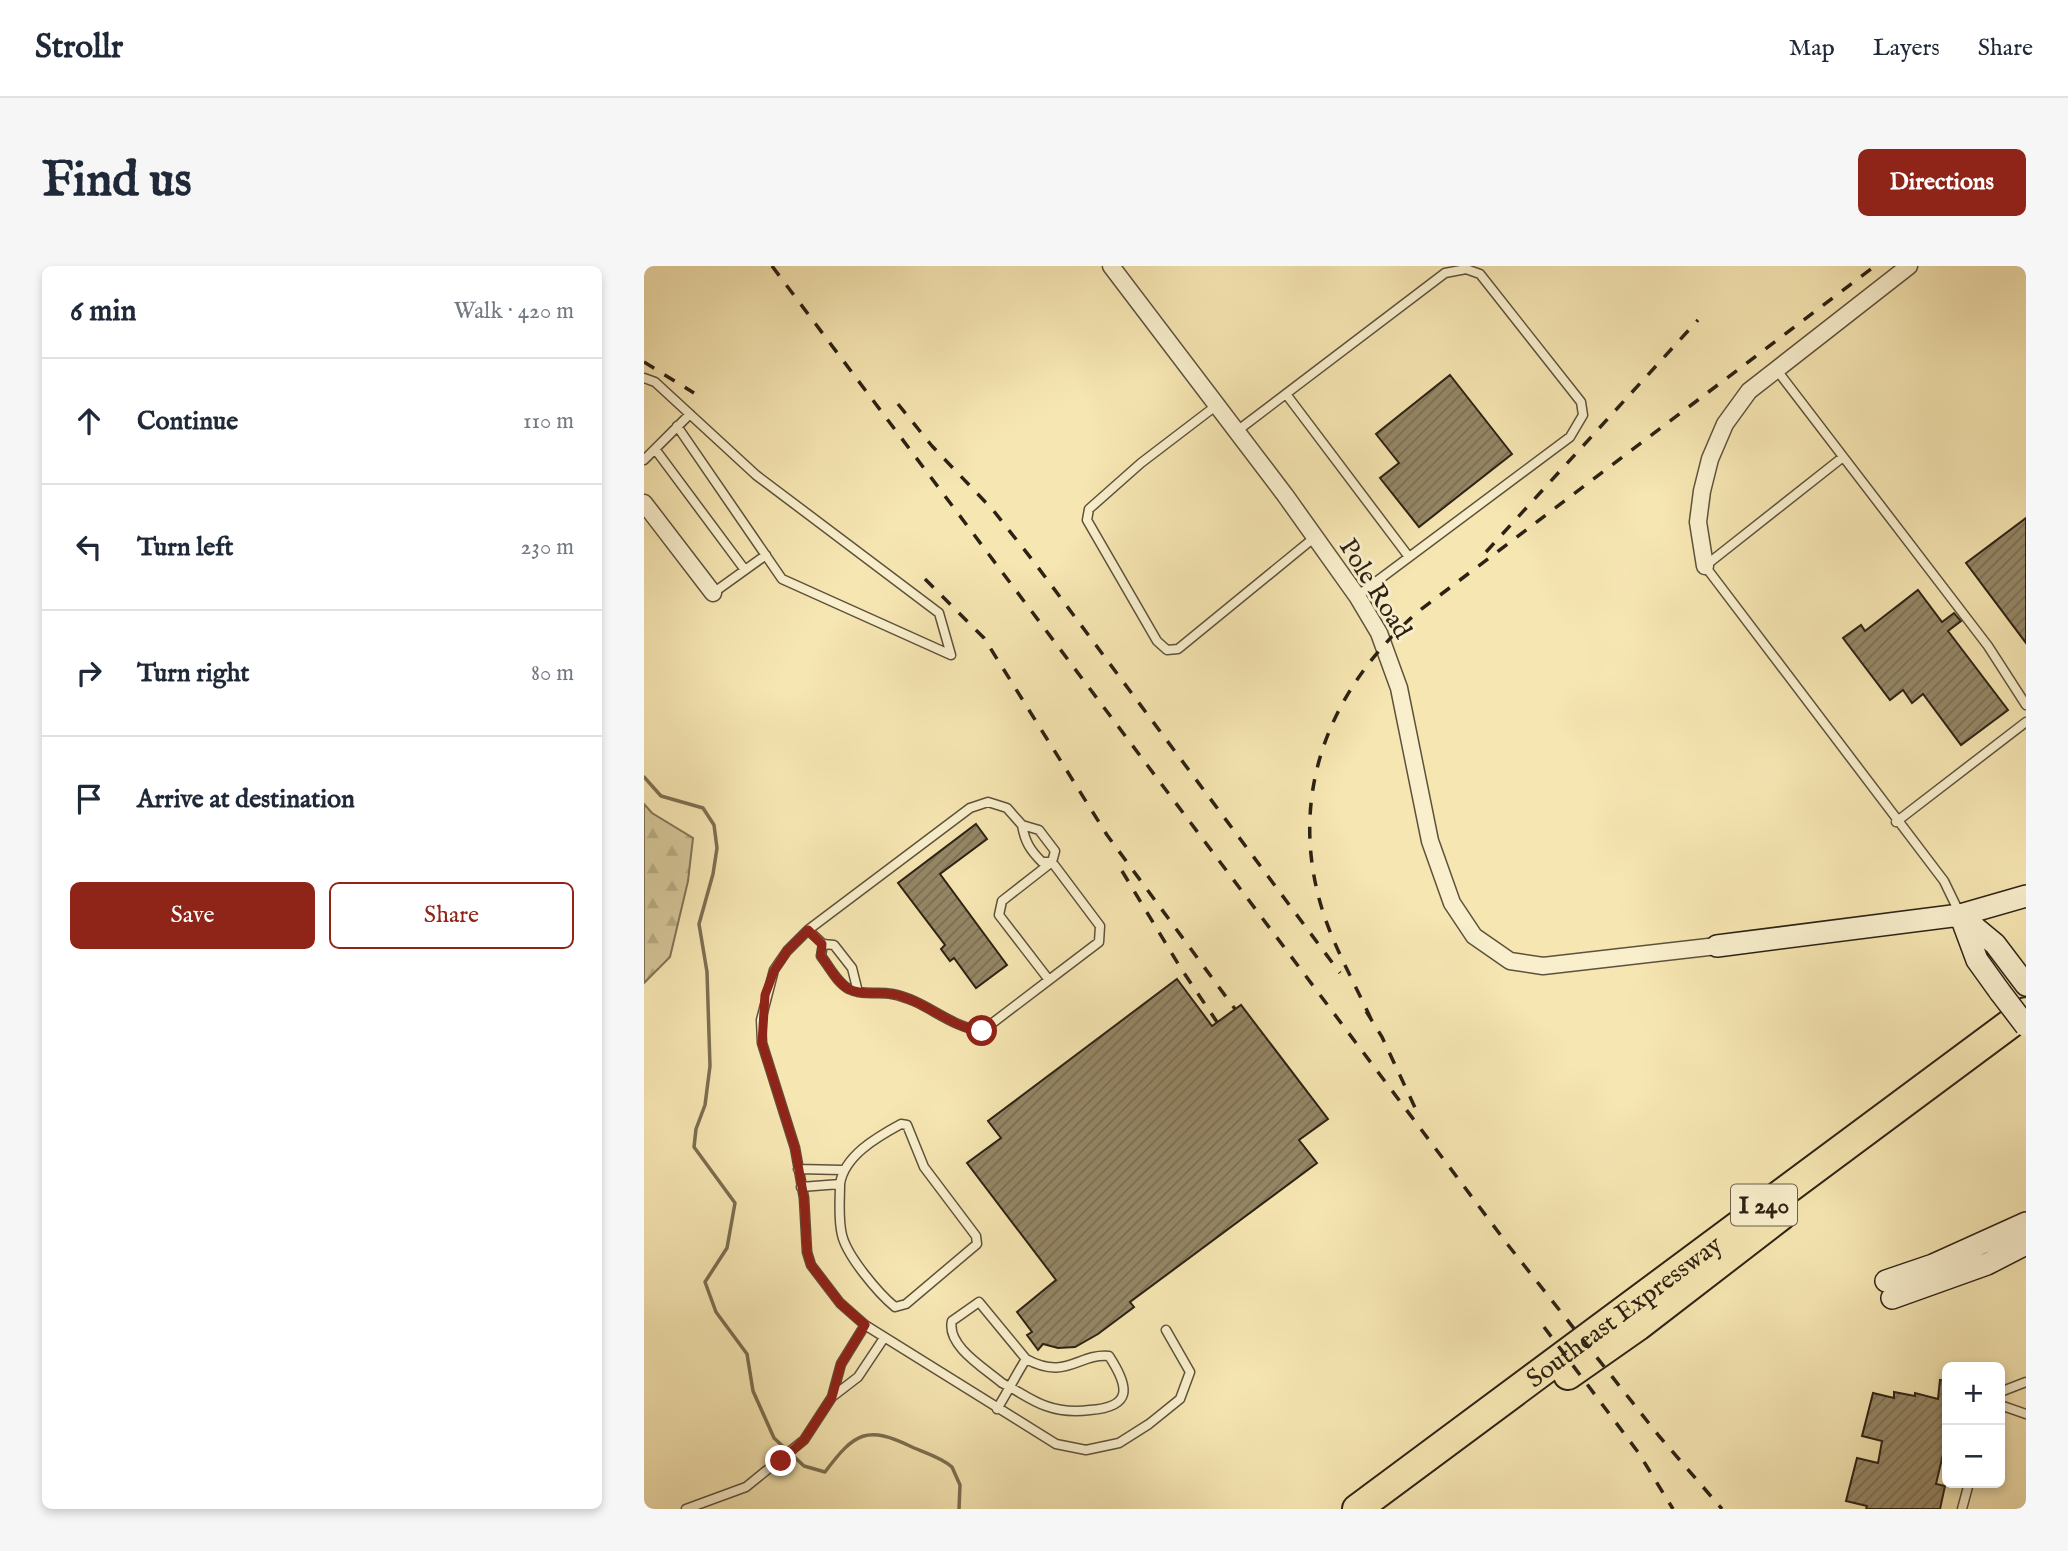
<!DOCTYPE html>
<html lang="en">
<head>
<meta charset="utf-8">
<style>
  body { margin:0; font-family:"IM FELL English",serif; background:#f6f6f7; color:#1f2937 }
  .controls { position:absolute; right:21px; bottom:21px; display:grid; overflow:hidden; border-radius:10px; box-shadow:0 4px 10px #0003 }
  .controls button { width:63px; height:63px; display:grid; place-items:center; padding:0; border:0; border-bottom:2px solid #e0e1e3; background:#fff; color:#1f2937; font:35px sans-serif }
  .stop { position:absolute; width:21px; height:21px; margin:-16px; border:5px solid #8f2418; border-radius:50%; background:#fff }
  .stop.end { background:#8f2418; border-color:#fff; box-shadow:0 2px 7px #0008 }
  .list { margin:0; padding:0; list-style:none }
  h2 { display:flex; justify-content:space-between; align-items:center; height:91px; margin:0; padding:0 28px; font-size:30px }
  h2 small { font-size:23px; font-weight:400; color:#747a83 }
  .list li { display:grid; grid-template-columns:46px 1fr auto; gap:21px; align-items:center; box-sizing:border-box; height:126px; padding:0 28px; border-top:2px solid #e0e1e3 }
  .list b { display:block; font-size:26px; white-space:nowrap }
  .list em { font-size:23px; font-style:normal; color:#747a83 }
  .actions { display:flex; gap:14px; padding:21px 28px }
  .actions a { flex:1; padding:16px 0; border:2px solid #8f2418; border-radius:10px; text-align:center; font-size:24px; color:#8f2418 }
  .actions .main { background:#8f2418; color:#fff }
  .icon { flex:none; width:38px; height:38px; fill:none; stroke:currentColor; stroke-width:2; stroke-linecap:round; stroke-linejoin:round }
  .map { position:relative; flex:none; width:1382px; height:1243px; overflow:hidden; border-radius:10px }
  header { display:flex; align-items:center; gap:42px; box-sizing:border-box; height:98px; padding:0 35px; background:#fff; border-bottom:2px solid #e0e1e3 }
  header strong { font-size:33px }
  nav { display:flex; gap:38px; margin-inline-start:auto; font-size:24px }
  .intro { display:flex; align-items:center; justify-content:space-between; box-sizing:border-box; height:168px; padding:0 42px }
  h1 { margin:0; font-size:49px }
  .button { padding:18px 32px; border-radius:10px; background:#8f2418; color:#fff; font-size:24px; font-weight:700 }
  main { display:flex; gap:42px; padding:0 42px }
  aside { flex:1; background:#fff; border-radius:10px; box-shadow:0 4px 10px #0003 }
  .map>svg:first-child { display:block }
  .forest { fill:url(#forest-firs); stroke:#807356; stroke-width:2 }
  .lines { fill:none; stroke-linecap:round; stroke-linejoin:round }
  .stream { stroke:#7c6f52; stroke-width:3.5 }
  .building { fill:url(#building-hatch); stroke:#2c2114; stroke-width:2 }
  .lane-casing { stroke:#5e523c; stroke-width:11 }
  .street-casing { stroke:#5e523c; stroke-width:19 }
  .secondary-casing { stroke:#2c2114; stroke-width:24 }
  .highway-casing { stroke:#2c2114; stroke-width:32 }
  .lane { stroke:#f9efcd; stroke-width:8 }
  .street { stroke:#f9efcd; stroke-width:16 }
  .secondary { stroke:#f9efcd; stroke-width:21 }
  .highway { stroke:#f6e6b2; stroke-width:28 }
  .rail { stroke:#2c2114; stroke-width:3.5; stroke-dasharray:12 12; stroke-linecap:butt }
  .secondary-bridge-casing { stroke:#2c2114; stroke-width:24; stroke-linecap:butt }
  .secondary-bridge { stroke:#f9efcd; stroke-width:21 }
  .route { stroke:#8f2418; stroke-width:9 }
  .labels { text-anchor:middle; stroke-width:6; stroke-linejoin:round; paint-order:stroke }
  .shield { fill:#f9efcd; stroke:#6a5f4c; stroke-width:2 }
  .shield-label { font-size:24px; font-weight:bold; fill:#2c2114 }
  .street-label { font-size:26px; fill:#2c2114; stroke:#f9efcd }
</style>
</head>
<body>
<header>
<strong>Strollr</strong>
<nav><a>Map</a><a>Layers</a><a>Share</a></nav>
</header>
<div class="intro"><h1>Find us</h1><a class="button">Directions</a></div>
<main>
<aside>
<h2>6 min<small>Walk · 420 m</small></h2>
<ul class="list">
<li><svg class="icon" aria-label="ahead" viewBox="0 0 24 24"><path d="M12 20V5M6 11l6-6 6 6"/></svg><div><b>Continue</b></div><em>110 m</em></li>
<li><svg class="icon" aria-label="left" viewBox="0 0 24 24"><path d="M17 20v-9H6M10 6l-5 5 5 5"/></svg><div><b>Turn left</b></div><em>230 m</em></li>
<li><svg class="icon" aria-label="right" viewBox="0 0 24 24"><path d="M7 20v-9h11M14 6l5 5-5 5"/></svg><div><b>Turn right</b></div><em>80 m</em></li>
<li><svg class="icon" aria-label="arrive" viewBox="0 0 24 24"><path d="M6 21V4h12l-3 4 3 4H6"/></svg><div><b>Arrive at destination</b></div></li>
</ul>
<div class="actions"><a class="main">Save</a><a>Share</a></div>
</aside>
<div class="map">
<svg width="1382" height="1243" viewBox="0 0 1382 1243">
  <defs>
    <pattern id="forest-firs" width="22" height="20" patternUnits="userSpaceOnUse" patternTransform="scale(1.75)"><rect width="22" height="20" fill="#d4c597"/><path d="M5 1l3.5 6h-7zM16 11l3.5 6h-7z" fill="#b6a981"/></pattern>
    <pattern id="building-hatch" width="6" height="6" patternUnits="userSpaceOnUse" patternTransform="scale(1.75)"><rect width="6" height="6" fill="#958766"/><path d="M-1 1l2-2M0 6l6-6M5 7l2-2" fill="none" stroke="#7a6e53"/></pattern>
  </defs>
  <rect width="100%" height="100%" fill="#f6e6b2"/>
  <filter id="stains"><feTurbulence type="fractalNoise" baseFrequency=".00286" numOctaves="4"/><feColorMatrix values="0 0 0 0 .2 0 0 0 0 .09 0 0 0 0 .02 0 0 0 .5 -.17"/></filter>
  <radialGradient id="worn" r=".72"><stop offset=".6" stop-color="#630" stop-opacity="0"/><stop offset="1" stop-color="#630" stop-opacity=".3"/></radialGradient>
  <path class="forest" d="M0 538 8 547 49 572 44 615 26 691 0 717Z"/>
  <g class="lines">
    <path class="stream" d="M0 511 17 530 59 542 70 559 73 582 69 608 55 658 63 706 66 800 61 839 52 863 50 881 91 937 83 982 61 1016 72 1046 103 1088 109 1125 130 1172 160 1200 181 1206C211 1166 223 1159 268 1181 281 1187 297 1191 308 1201L316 1219 315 1243"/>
  </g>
  <path class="building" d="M806 109 868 188 775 261 736 212 755 197 732 168Z
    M1382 252V377L1322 297Z
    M1274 324 1298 356 1310 347 1317 355 1304 365 1364 444 1317 479 1279 428 1268 437 1259 424 1246 434 1199 372 1217 359 1221 365Z
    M332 558 343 573 296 608 363 699 332 722 310 692 306 695 297 683 301 679 254 617Z
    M533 713 568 760 597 739 684 853 655 874 673 897 486 1036 490 1041 454 1068 431 1081 414 1082 399 1078 394 1084 383 1069 388 1066 373 1046 412 1014 323 897 357 872 344 855Z
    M1296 1114 1303 1115V1185L1300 1184 1292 1218 1301 1220 1296 1243H1222L1223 1240 1202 1235 1213 1192 1234 1197 1238 1175 1218 1170 1229 1127 1250 1132V1126L1271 1130V1127L1294 1133Z"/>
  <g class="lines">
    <g class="lane-casing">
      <path id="lane" d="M1132 103 1344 380 1382 439
        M0 112 11 116 112 209 295 347 307 389 138 313 33 160
        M642 128 765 291
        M573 139 497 197 445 243 443 254 513 375 523 384 534 383 671 271
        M593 165 801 7 822 3 836 8 937 136 939 149 926 171 713 330
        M11 183 101 304
        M1199 191 1061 300 1300 615 1315 646
        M0 194 46 148
        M69 327 122 289
        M1252 556 1382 456
        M378 559C381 576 386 584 398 596H408L411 585 395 564 378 559 363 542 344 536 326 542 164 664 143 685 130 704 117 754 118 777 151 882 160 932 163 986 167 999 196 1037 221 1059 412 1178 442 1184 475 1177 505 1158 536 1133 546 1106 522 1064
        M408 596 456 660 455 676 405 714 355 649 358 635Z
        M164 664 179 678 190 679 208 702 214 726
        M179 678 177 690C185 700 193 717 205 723 218 730 234 725 248 728 281 734 305 761 338 765L405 714
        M154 903 198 904
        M157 921 196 918C196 934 194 953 198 969 203 990 234 1027 251 1041L262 1038 333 978 332 970 280 901 263 859 257 858C233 871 200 890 196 918
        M1356 1126 1382 1116
        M188 1131 214 1111 240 1072
        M1356 1139 1382 1148
        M353 1143C363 1127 372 1109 382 1093L335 1036 308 1055C302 1080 342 1103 358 1117 373 1124 387 1135 402 1140 416 1145 431 1146 446 1144 488 1141 486 1122 465 1090 434 1087 423 1115 382 1093
        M42 1243 102 1221 160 1174 188 1131 197 1098 221 1059
        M1318 1243 1325 1217"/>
    </g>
    <g class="street-casing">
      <path id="street" d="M467 0 641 229 713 330 735 367 755 422 786 575 808 637 830 670 866 695 899 700 1073 680
        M0 237 69 327
        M1061 300 1054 256 1058 225 1066 193 1081 158 1105 125 1265 0"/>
    </g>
    <g class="secondary-casing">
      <path id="secondary" d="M1316 649 1351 678 1382 719
        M1317 651 1333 694 1356 726
        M1073 680 1316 649 1382 630
        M1242 1015 1289 999 1382 957
        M1248 1032 1343 998 1382 978"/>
    </g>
    <g class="highway-casing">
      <g id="highway">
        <path d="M924 1109 994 1060 1138 949"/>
        <path id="s1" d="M713 1243 1382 746"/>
      </g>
    </g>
    <use href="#lane" class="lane"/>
    <use href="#street" class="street"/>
    <use href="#secondary" class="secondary"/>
    <use href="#highway" class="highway"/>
    <path class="rail" d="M128 0 864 979 1015 1170 1078 1243
      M0 96 50 127
      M254 138 288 180 349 244 390 296 696 707
      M842 286 1054 54
      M281 313 340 372 463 569 591 743
      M478 605 536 701 573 756
      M722 745 738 771 774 848
      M727 753C711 718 691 683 679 646 642 530 685 422 775 345L1231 0
      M900 1061 994 1186 1029 1243"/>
    <g class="secondary-bridge-casing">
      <path id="secondary-bridge" d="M1356 726 1382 760"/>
    </g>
    <use href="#secondary-bridge" class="secondary-bridge"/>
  </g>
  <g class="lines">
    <path class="route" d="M137 1195 160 1174 188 1131 197 1098 221 1059 196 1037 167 999 163 986 160 932 151 882 118 777 121 729 130 705 143 685 164 664 178 678 177 690C185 700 193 717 205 723 218 730 234 725 248 728 281 734 305 761 338 765"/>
  </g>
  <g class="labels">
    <rect class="shield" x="1087" y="918.5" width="66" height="41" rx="5"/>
    <g class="shield-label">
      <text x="1120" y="947">I 240</text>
    </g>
    <g class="street-label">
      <text transform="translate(732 322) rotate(58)" y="9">Pole Road</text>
      <text dy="9" stroke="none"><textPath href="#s1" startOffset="332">Southeast Expressway</textPath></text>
    </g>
  </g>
  <rect width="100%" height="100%" filter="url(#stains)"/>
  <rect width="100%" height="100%" fill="url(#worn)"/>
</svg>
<div class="controls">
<button>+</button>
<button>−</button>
</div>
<div class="stop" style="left:338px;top:765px"></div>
<div class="stop end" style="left:137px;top:1195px"></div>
</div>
</main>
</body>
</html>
